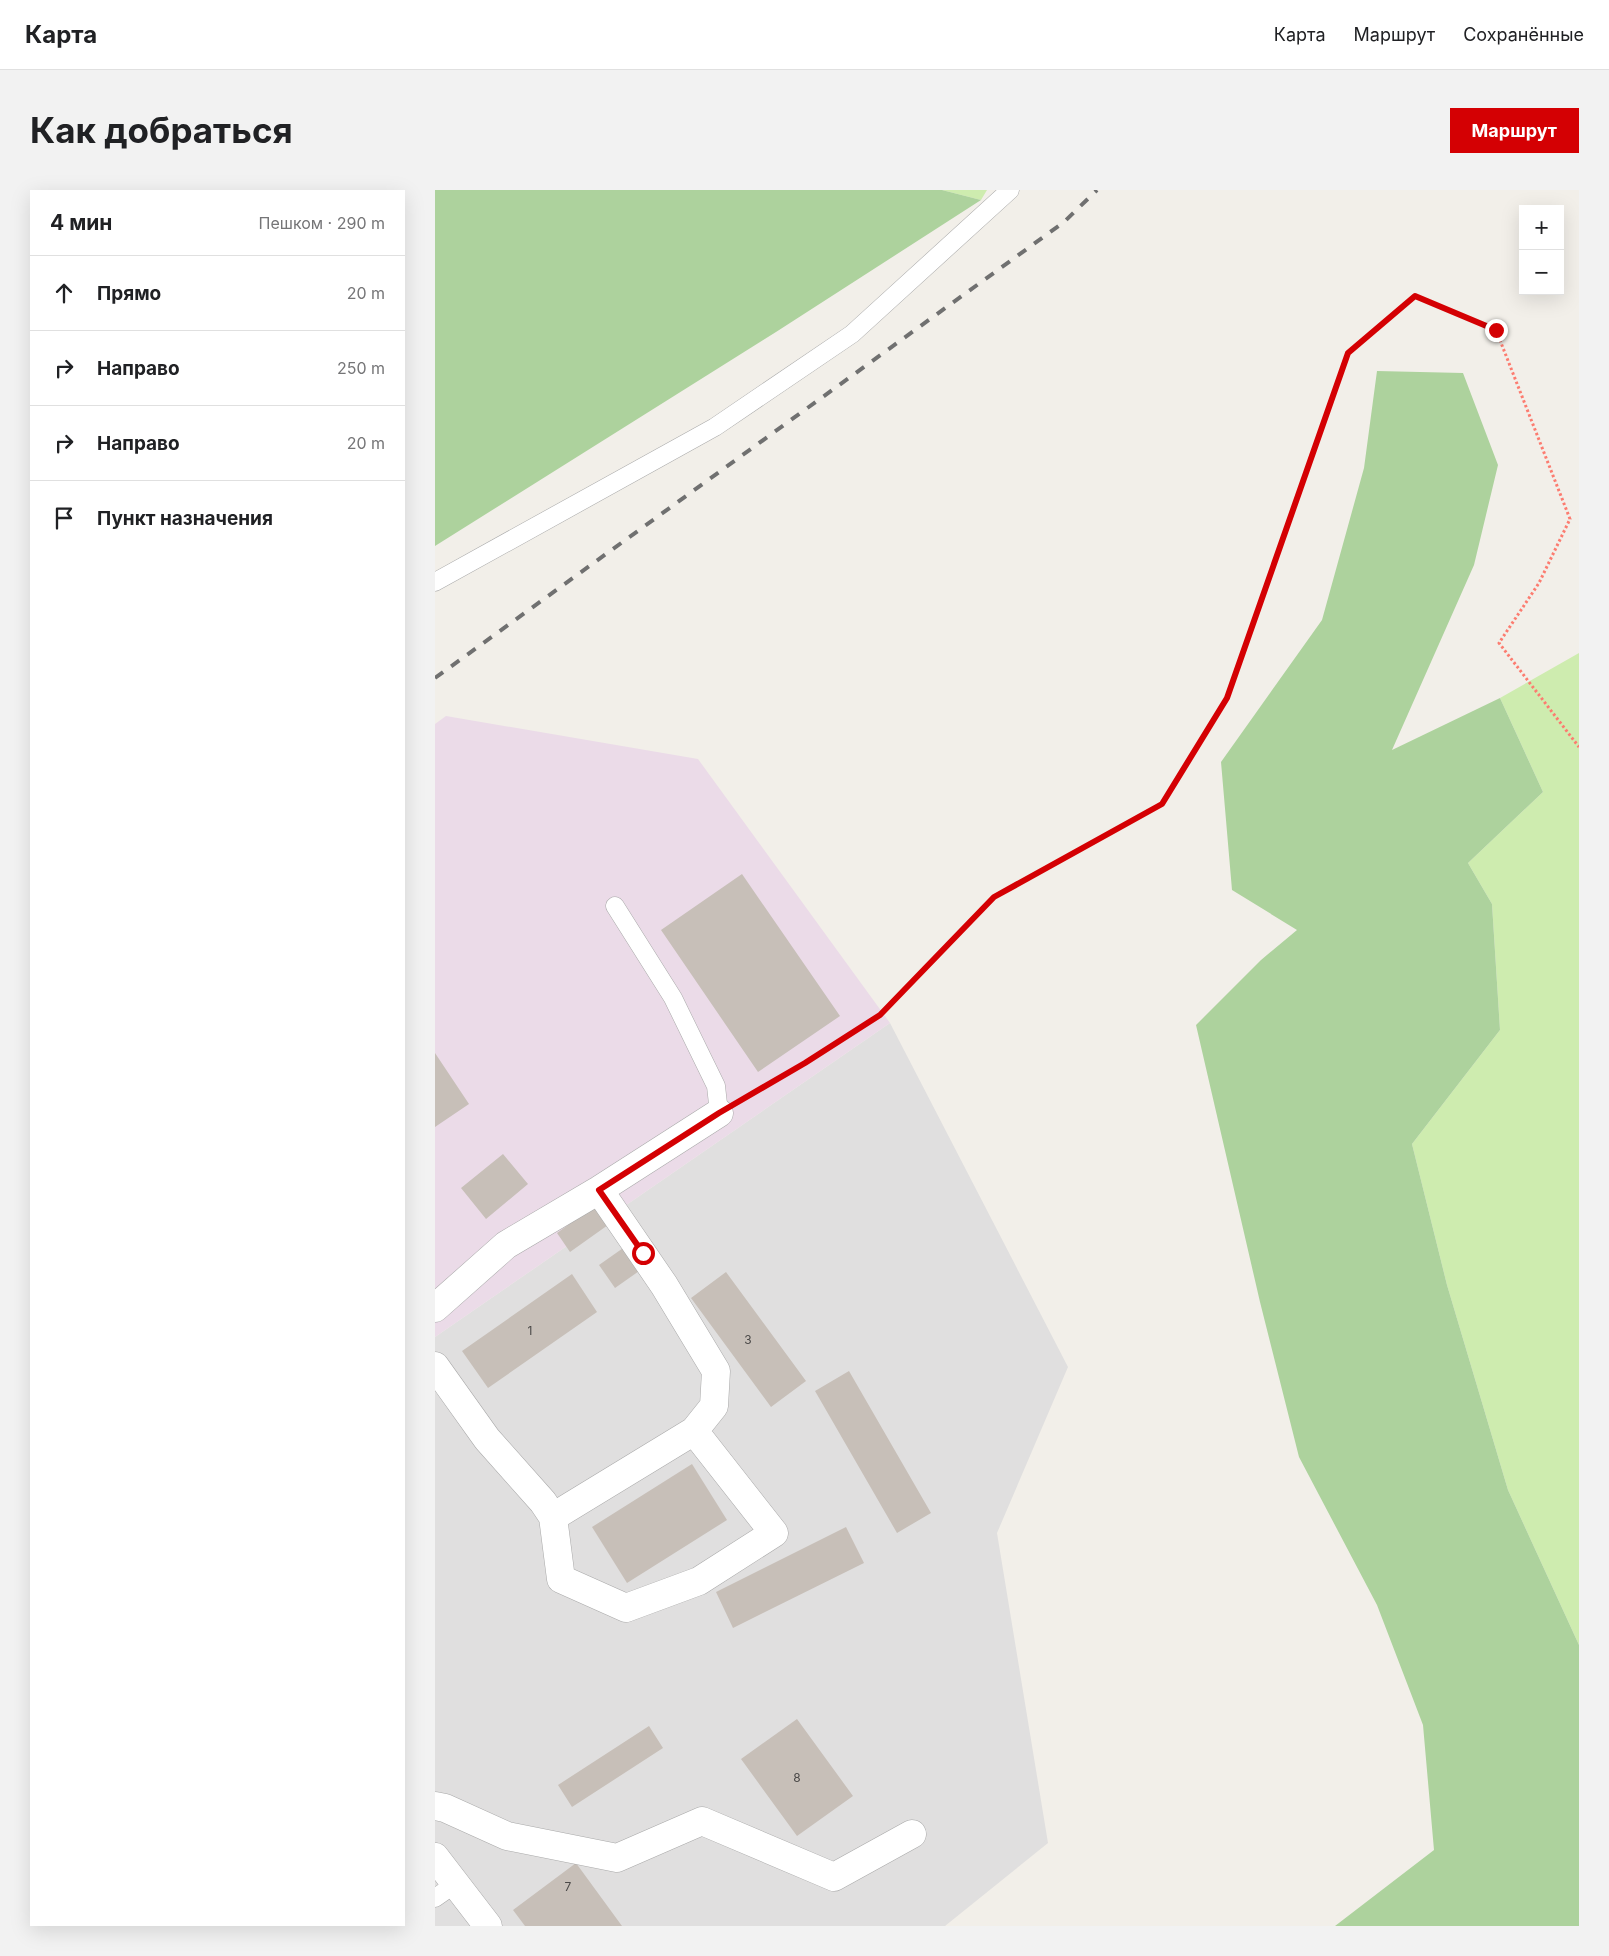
<!DOCTYPE html>
<html lang="ru">
<head>
<meta charset="utf-8">
<style>
  body { margin:0; font-family:Inter,sans-serif; background:#f2f2f2; color:#202124 }
  .controls { position:absolute; right:15px; top:15px; display:grid; overflow:hidden; border-radius:0px; box-shadow:0 5px 20px #0002 }
  .controls button { width:45px; height:45px; display:grid; place-items:center; padding:0; border:0; border-bottom:1px solid #e0e0e0; background:#fff; color:#202124; font:25px sans-serif }
  .stop { position:absolute; width:15px; height:15px; margin:-11px; border:4px solid #d40003; border-radius:50%; background:#fff }
  .stop.end { background:#d40003; border-color:#fff; box-shadow:0 1px 5px #0008 }
  .list { margin:0; padding:0; list-style:none }
  h2 { display:flex; justify-content:space-between; align-items:center; height:65px; margin:0; padding:0 20px; font-size:21px }
  h2 small { font-size:16px; font-weight:400; color:#757577 }
  .list li { display:grid; grid-template-columns:32px 1fr auto; gap:15px; align-items:center; box-sizing:border-box; height:75px; padding:0 20px; border-top:1px solid #e0e0e0 }
  .list b { display:block; font-size:19px; white-space:nowrap }
  .list em { font-size:16px; font-style:normal; color:#757577 }
  .icon { flex:none; width:28px; height:28px; fill:none; stroke:currentColor; stroke-width:2; stroke-linecap:round; stroke-linejoin:round }
  .map { position:relative; flex:none; width:1144px; height:1736px; overflow:hidden; border-radius:0px }
  header { display:flex; align-items:center; gap:30px; box-sizing:border-box; height:70px; padding:0 25px; background:#fff; border-bottom:1px solid #e0e0e0 }
  header strong { font-size:24px }
  nav { display:flex; gap:28px; margin-inline-start:auto; font-size:18px }
  .intro { display:flex; align-items:center; justify-content:space-between; box-sizing:border-box; height:120px; padding:0 30px }
  h1 { margin:0; font-size:35px }
  .button { padding:12px 22px; border-radius:0px; background:#d40003; color:#fff; font-size:18px; font-weight:700 }
  main { display:flex; gap:30px; padding:0 30px }
  aside { flex:1; background:#fff; border-radius:0px; box-shadow:0 5px 20px #0002 }
  .map>svg:first-child { display:block }
  .residential { fill:#e0dfdf }
  .industrial { fill:#ebdbe8 }
  .grass { fill:#ceecaf }
  .forest { fill:#add29d }
  .building { fill:#c7bfb8 }
  .lines { fill:none; stroke-linecap:round; stroke-linejoin:round }
  .lane-casing { stroke:#a9a9a9; stroke-width:19 }
  .street-casing { stroke:#a9a9a9; stroke-width:29 }
  .path { stroke:#fc7c70; stroke-width:3; stroke-dasharray:2.5 2.5; stroke-linecap:butt }
  .lane { stroke:#fff; stroke-width:18 }
  .street { stroke:#fff; stroke-width:28 }
  .rail { stroke:#707070; stroke-width:4; stroke-dasharray:10 10; stroke-linecap:butt }
  .route { stroke:#d40003; stroke-width:6 }
  .labels { text-anchor:middle; stroke-width:4; stroke-linejoin:round; paint-order:stroke }
  .number-label { font-size:12px; fill:#4b4948 }
</style>
</head>
<body>
<header>
<strong>Карта</strong>
<nav><a>Карта</a><a>Маршрут</a><a>Сохранённые</a></nav>
</header>
<div class="intro"><h1>Как добраться</h1><a class="button">Маршрут</a></div>
<main>
<aside>
<h2>4 мин<small>Пешком · 290 m</small></h2>
<ul class="list">
<li><svg class="icon" aria-label="ahead" viewBox="0 0 24 24"><path d="M12 20V5M6 11l6-6 6 6"/></svg><div><b>Прямо</b></div><em>20 m</em></li>
<li><svg class="icon" aria-label="right" viewBox="0 0 24 24"><path d="M7 20v-9h11M14 6l5 5-5 5"/></svg><div><b>Направо</b></div><em>250 m</em></li>
<li><svg class="icon" aria-label="right" viewBox="0 0 24 24"><path d="M7 20v-9h11M14 6l5 5-5 5"/></svg><div><b>Направо</b></div><em>20 m</em></li>
<li><svg class="icon" aria-label="arrive" viewBox="0 0 24 24"><path d="M6 21V4h12l-3 4 3 4H6"/></svg><div><b>Пункт назначения</b></div></li>
</ul>
</aside>
<div class="map">
<svg width="1144" height="1736" viewBox="0 0 1144 1736">
  <rect width="100%" height="100%" fill="#f2efe9"/>
  <path class="residential" d="M455 833 633 1177 562 1343 613 1653 510 1736H0V1147Z"/>
  <path class="industrial" d="M11 526 263 569 455 833 0 1147V534Z"/>
  <path class="grass" d="M507 0H552L546 10Z
    M1144 463V1455L1073 1300 1012 1095 977 954 1065 840 1057 714 1033 673 1108 602 1065 508Z"/>
  <path class="forest" d="M0 0H507L546 10 341 142 0 356Z
    M942 181 1028 183 1063 275 1039 375 957 560 1065 508 1108 602 1033 673 1057 714 1065 840 977 954 1012 1095 1073 1300 1144 1455V1736H900L999 1660 988 1535 942 1415 864 1267 825 1112 761 835 826 770 862 740 797 700 786 572 887 430 929 278Z"/>
  <path class="building" d="M307 684 405 826 323 882 226 740Z
    M0 863 34 914 0 937Z
    M68 964 93 994 51 1029 26 998Z
    M159 1016 173 1035 135 1062 122 1043Z
    M191 1056 207 1079 180 1098 164 1075Z
    M291 1082 371 1191 336 1217 256 1108Z
    M137 1084 162 1122 53 1198 27 1161Z
    M414 1181 496 1323 462 1343 380 1201Z
    M257 1274 292 1330 192 1393 157 1337Z
    M411 1337 429 1373 298 1438 281 1402Z
    M362 1529 418 1606 362 1646 306 1569Z
    M214 1536 228 1558 137 1617 123 1595Z
    M141 1673 187 1736H90L78 1720Z"/>
  <g class="lines">
    <g class="lane-casing">
      <path id="lane" d="M0 392 280 237 417 144 575 0
        M180 716 238 808 281 896 284 923
        M0 1708 20 1694"/>
    </g>
    <g class="street-casing">
      <path id="street" d="M164 1000 229 1095 281 1181 279 1216 259 1241
        M0 1118 71 1055 164 1000 284 923
        M0 1176 52 1249 108 1312 118 1327 126 1389 191 1418 264 1391 339 1343 259 1241 118 1327
        M0 1616 10 1618 72 1646 182 1668 267 1631 399 1687 477 1644
        M0 1667 53 1736"/>
    </g>
    <path class="path" d="M311 908 370 873 445 825 559 707 727 614 792 508 913 163 980 106 1061 140 1135 329 1104 393 1064 453 1144 557"/>
    <use href="#lane" class="lane"/>
    <use href="#street" class="street"/>
    <path class="rail" d="M0 488 629 32 662 0"/>
  </g>
  <g class="lines">
    <path class="route" d="M208 1063 164 1000 284 923 370 873 445 825 559 707 727 614 792 508 913 163 980 106 1061 140"/>
  </g>
  <g class="labels">
    <g class="number-label">
      <text x="95" y="1145">1</text>
      <text x="313" y="1154">3</text>
      <text x="362" y="1592">8</text>
      <text x="133" y="1701">7</text>
    </g>
  </g>
</svg>
<div class="controls">
<button>+</button>
<button>−</button>
</div>
<div class="stop" style="left:208px;top:1063px"></div>
<div class="stop end" style="left:1061px;top:140px"></div>
</div>
</main>
</body>
</html>
